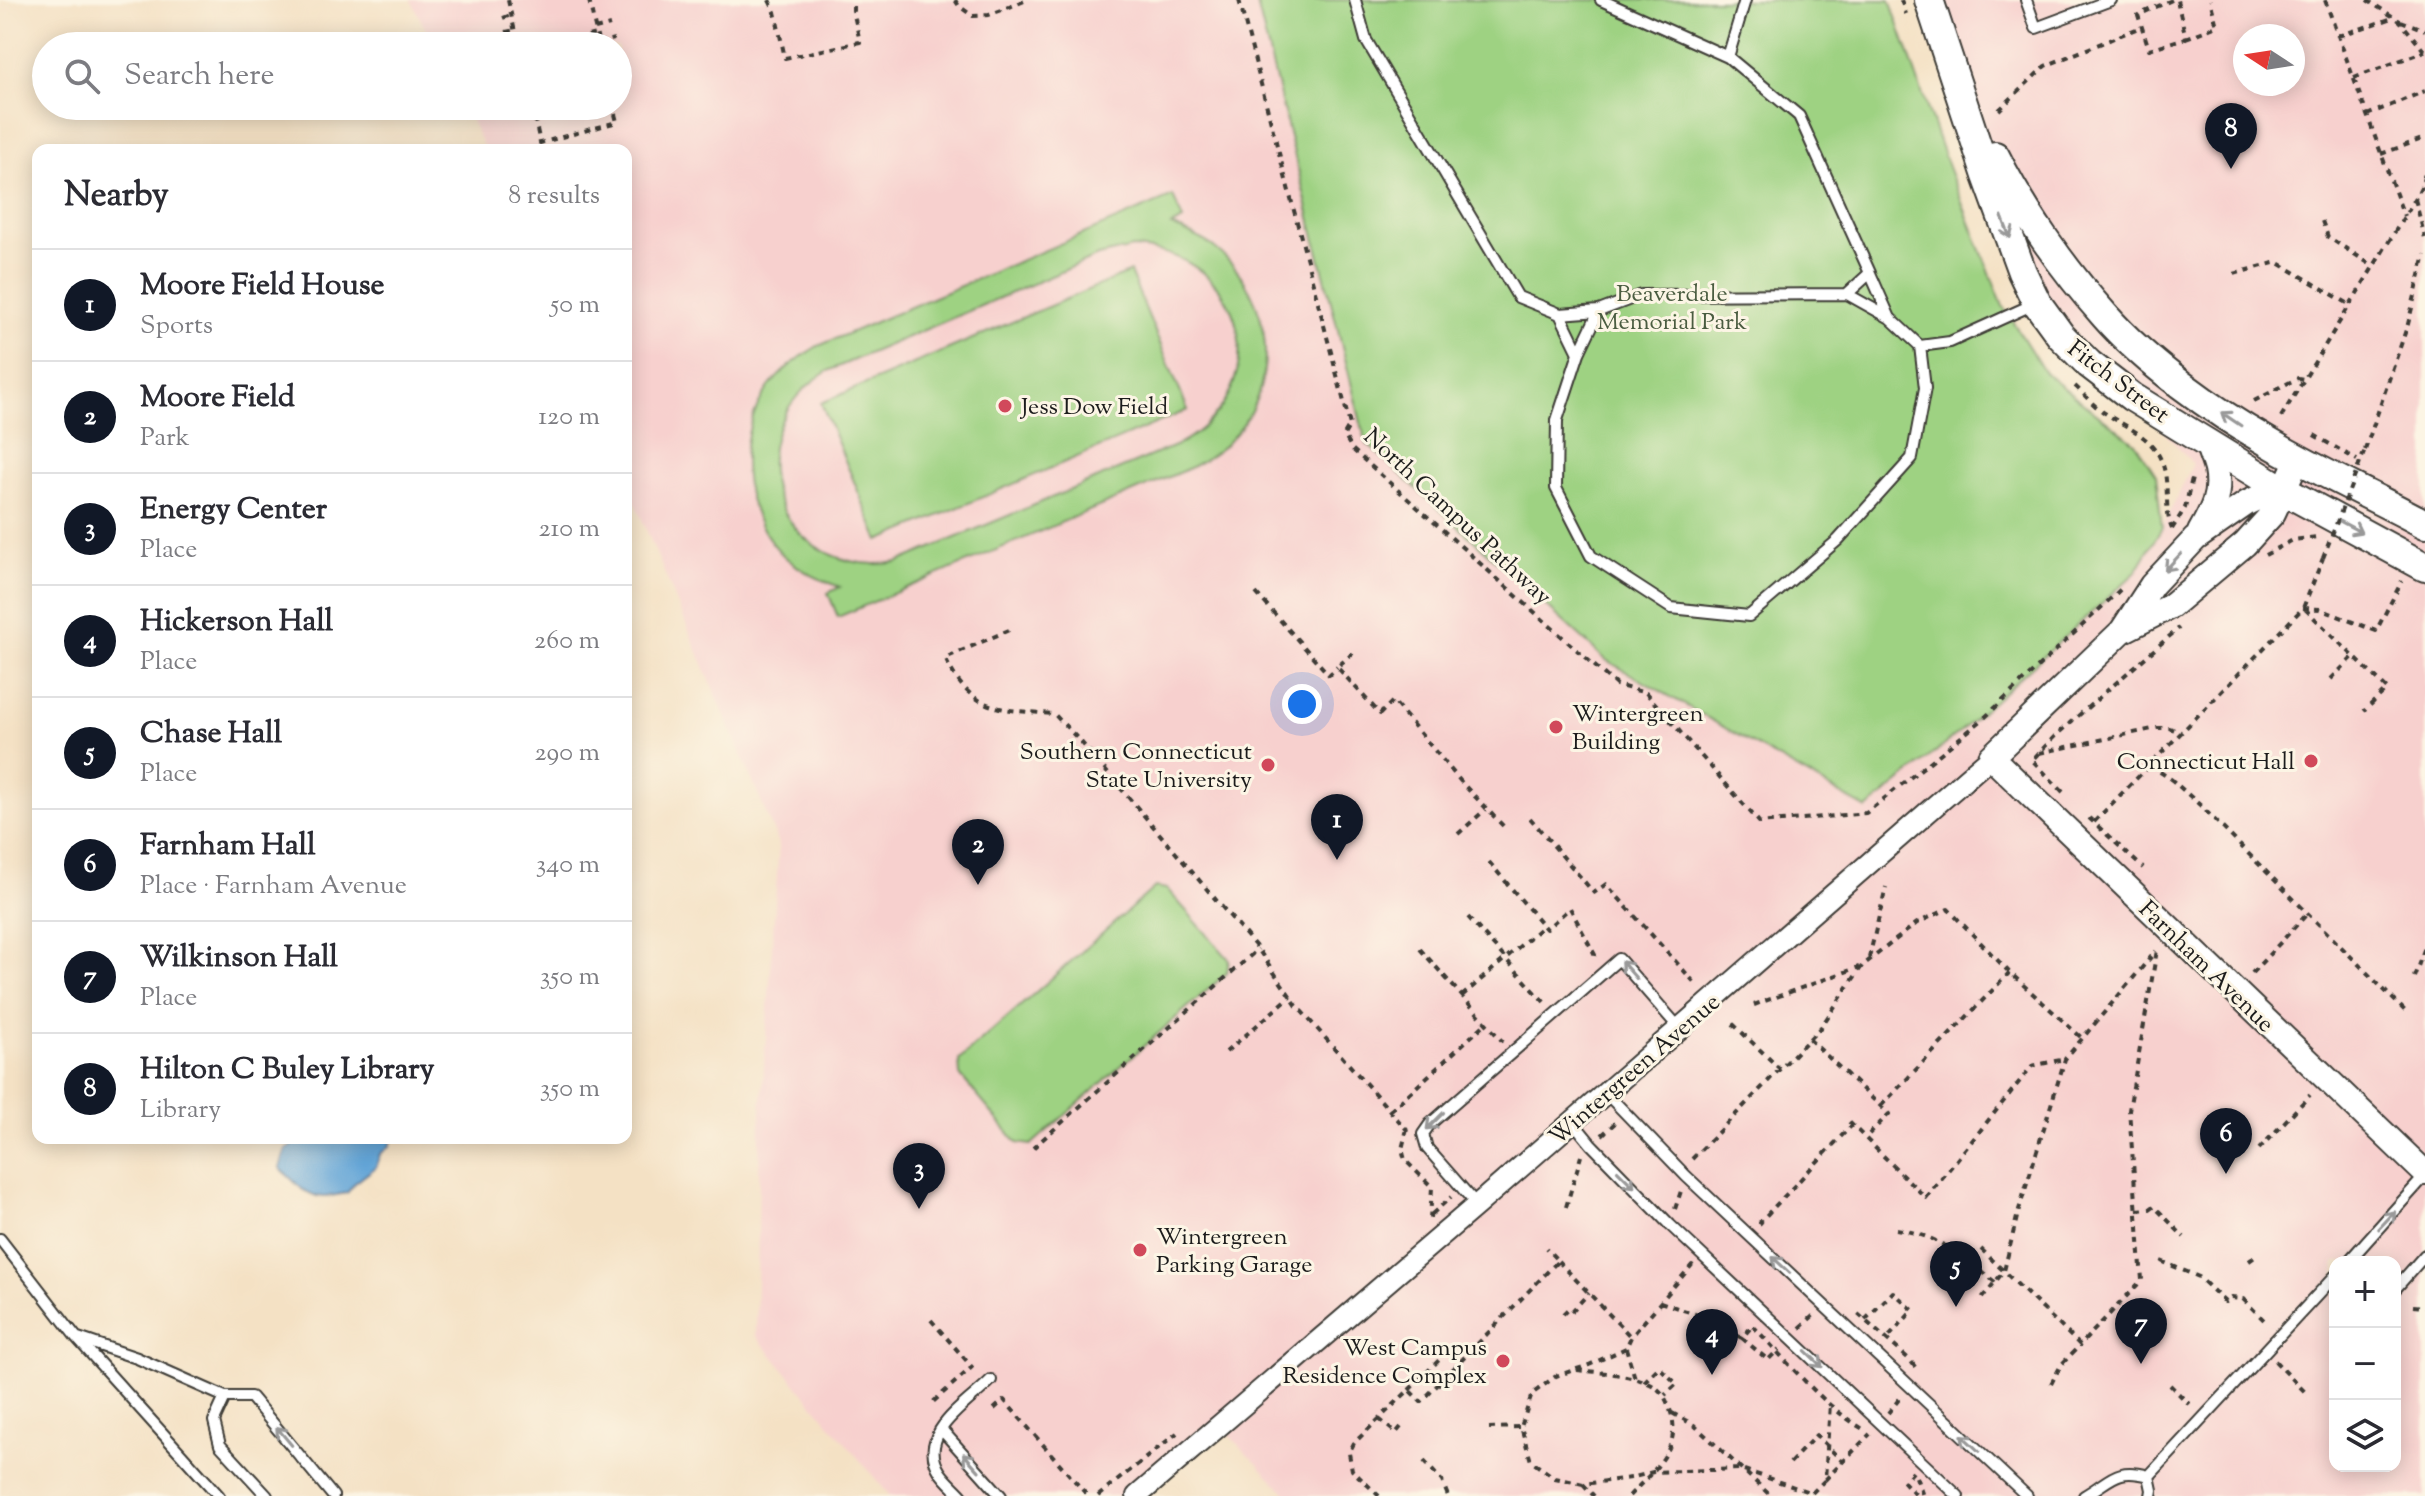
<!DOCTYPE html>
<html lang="en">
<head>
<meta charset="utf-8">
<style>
  body { margin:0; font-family:"Sorts Mill Goudy",serif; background:#f2f2f3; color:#2b2b33 }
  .controls { position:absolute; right:24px; bottom:24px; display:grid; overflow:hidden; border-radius:16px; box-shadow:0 4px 20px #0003 }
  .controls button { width:72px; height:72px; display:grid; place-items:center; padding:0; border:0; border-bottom:2px solid #e1e1e2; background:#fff; color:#2b2b33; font:40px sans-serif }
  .compass { position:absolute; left:2233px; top:24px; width:72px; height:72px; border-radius:50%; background:#fff; box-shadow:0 4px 20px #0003; rotate:282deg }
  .you { position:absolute; left:1302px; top:704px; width:28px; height:28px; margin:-20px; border:6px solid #fff; border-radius:50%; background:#1a73e8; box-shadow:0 0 0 12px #1a73e833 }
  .badge { display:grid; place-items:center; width:52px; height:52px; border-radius:50%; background:#111827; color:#fff; font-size:26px; font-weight:700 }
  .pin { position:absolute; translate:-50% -66px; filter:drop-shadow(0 2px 4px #0008) }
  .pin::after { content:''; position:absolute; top:42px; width:28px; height:24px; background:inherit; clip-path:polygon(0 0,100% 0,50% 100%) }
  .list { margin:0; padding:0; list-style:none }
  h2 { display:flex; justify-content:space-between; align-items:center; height:104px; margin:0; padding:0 32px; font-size:34px }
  h2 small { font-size:26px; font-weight:400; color:#7c7c81 }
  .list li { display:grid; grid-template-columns:52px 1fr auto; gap:24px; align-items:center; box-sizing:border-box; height:112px; padding:0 32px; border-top:2px solid #e1e1e2 }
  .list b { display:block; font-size:30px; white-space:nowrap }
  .list p { margin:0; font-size:26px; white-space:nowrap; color:#7c7c81 }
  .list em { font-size:26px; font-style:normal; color:#7c7c81 }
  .icon { flex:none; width:44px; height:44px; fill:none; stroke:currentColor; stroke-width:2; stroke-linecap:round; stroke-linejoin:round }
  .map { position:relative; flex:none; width:2425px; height:1496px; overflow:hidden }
  .search { position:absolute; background:#fff; box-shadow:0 4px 20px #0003; left:32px; top:32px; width:600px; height:88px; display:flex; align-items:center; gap:20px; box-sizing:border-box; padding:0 28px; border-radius:44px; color:#7c7c81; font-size:30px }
  .panel { position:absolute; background:#fff; box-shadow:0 4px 20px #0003; left:32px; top:144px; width:600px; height:1000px; border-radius:16px }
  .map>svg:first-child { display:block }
  .built { fill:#f7d0ce; fill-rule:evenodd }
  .green { fill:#9ed282; stroke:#5d774f; stroke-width:2; fill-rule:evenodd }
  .water { fill:#64a5d7; stroke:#40607a; stroke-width:2 }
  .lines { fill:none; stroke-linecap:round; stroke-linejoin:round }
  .service-casing { stroke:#3c3a35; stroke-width:14 }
  .minor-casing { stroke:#3c3a35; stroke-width:24 }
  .tertiary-casing { stroke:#3c3a35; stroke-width:28 }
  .secondary-casing { stroke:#3c3a35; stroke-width:32 }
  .path { stroke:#3c3a35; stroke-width:4; stroke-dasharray:6 6; stroke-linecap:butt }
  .service { stroke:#fff; stroke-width:10 }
  .minor { stroke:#fff; stroke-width:20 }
  .tertiary { stroke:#fff; stroke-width:24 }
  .secondary { stroke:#fff; stroke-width:28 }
  .path-bridge { stroke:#3c3a35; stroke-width:4; stroke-dasharray:6 6; stroke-linecap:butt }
  .oneway { stroke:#999 }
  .poi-dot { fill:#d1495b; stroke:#fcf5e5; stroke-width:3 }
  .labels { text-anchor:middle; stroke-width:6; stroke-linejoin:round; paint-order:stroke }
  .park-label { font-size:24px; fill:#4a5c40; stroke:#fcf5e5 }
  .street-label { font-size:24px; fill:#1c1c1c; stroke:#fcf5e5 }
  .poi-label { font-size:24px; fill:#1c1c1c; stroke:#fcf5e5; text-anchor:start }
</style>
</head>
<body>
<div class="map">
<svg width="2425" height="1496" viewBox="0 0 2425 1496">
  <rect width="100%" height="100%" fill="#fcf5e5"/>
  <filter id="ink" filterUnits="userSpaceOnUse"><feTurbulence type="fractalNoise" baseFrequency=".0125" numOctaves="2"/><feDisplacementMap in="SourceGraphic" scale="16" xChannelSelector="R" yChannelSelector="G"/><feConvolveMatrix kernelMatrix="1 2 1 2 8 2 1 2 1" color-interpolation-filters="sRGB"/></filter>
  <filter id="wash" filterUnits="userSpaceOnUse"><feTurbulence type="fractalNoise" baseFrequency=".006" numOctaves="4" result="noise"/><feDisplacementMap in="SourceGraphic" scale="32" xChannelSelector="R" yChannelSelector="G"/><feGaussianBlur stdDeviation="1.8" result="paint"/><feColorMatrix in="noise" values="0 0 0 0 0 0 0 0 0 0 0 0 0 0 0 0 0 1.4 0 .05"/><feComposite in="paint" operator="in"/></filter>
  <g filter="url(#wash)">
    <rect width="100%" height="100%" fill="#f4e1c4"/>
    <path class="built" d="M411 0H1256L1366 443 1867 809 1962 730 2135 573 2162 528 2193 464 2132 397 2061 336 1929 0H2425V1496H1289L1220 1426 1137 1496H890L756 1336 760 1127 779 844 626 482V150H485L464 106H618V46H434ZM2245 36H2293V84H2245ZM2335 1262H2395V1466H2335Z"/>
    <path class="green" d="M1256 0H1890L1948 167 2003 306 2045 373 2135 443 2156 475 2162 528 2135 573 1962 730 1867 809 1606 660 1366 443Z
      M1173 196 1183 220 1171 226C1186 232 1202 238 1215 248 1275 296 1284 389 1226 444 1215 454 1203 461 1190 468L838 617 828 593 840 587C818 579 798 570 781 553 738 509 733 436 769 387 782 370 798 358 816 347ZM1132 248C1249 252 1280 391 1177 445L898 562C776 582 723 434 828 371L1098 256Z
      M1130 272 1188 410 879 541 821 403Z
      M1155 887 1167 889 1229 959 1227 973 1031 1145 1017 1143 960 1075 959 1060Z"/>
    <path class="water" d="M302 1138H393L390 1146 380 1154 376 1167 355 1183 347 1193 325 1197 316 1196 303 1190 280 1168 286 1150Z"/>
  </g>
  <g filter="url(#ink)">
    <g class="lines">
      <g class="service-casing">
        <path id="service" d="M1355 0 1366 40 1518 297 1560 314 1599 311
          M1601 0 1728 57 1799 116 1870 273 1847 294
          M2026 0 2036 28 2111 0
          M1728 57 1745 0
          M1870 273 1890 318
          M1847 294 1890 318 1920 346 1925 388 1912 458 1838 540 1749 616 1671 608 1591 556 1556 488 1557 420 1579 353 1599 311 1641 295Z
          M1560 314 1579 353
          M1920 346 1950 342 2034 304
          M1606 1093 1686 1176 2027 1496
          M1573 1122 1591 1144 1670 1225 1958 1496
          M1477 1205 1427 1148 1423 1134 1430 1124 1619 959 1680 1029
          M0 1239 76 1337 219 1496
          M2348 1262 2425 1176
          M2395 1289 2425 1255
          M78 1338 137 1358 225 1397
          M941 1429 1001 1496
          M2149 1476 2335 1276
          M267 1496 220 1445 214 1421 225 1397H251L333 1496
          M962 1496C955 1488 946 1481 940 1472 915 1433 968 1404 991 1380
          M2084 1496C2112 1480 2115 1467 2149 1476L2152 1490 2151 1496"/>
      </g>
      <g class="minor-casing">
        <path id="minor" d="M1137 1496 1477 1205 1991 757"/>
      </g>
      <g class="tertiary-casing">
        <path id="tertiary" d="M2283 490 2266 494 2247 503 2195 539 2152 585 2122 631 1991 757 2425 1173
          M2200 532C2212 511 2221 495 2216 470 2214 461 2210 453 2208 445
          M2124 630 2171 606 2245 544 2273 513 2298 459"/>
      </g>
      <g class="secondary-casing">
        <path id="secondary" d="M1929 0 1987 176 2022 272 2037 303 2061 336 2089 364 2132 397 2283 490 2425 567
          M1995 156C2023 212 2064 270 2105 316 2146 363 2215 412 2268 442 2319 472 2373 496 2425 524"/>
      </g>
      <path class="path" d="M508 0 518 46
        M589 0 599 46
        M769 0 775 12 785 58 860 42 853 10V0
        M955 0 959 6 973 16 989 15 1027 0
        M1239 0 1350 425 1344 435 1352 449 1616 685 1646 693 1760 823 1866 813 1981 721 2123 587
        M1901 0 1906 14
        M2172 0 2138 15 2149 49 2186 38 2177 0
        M2325 0 2404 216
        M2367 0 2400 21 2425 52
        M503 18 511 15
        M2401 21 2425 30
        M595 29 610 25
        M506 32 515 30
        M588 36 596 34
        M2338 36 2393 18
        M2186 38 2217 26 2210 0
        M598 43 614 39
        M618 76 622 75
        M2354 78 2425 51
        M532 106 540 143 617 122 613 106
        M1999 110 2045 66 2141 27
        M2367 115 2425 91
        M2381 154 2425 138
        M2415 199 2425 238
        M2322 221 2328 237 2373 266
        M2234 274 2277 262 2349 304
        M2075 386C2083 393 2090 402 2098 408 2119 425 2150 433 2161 460 2171 482 2163 509 2172 529
        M2254 401 2298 378 2304 379
        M2281 417 2415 199 2422 185 2425 173
        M2314 435 2357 460
        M2365 450 2408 324 2425 255
        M2172 529 2185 508 2193 474
        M2265 555 2293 540 2317 537
        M1256 593 1329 675 1337 667
        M2303 608 2320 609 2376 631 2402 581
        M2305 609 2387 689 2364 711
        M1009 630 945 658C971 713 1000 709 1054 714L1082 743 1258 949 1297 1006 1407 1130
        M1353 653 1337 667 1380 714 1393 701 1463 784 1506 829
        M2331 679 2354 656
        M2039 753 2157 728H2169L2181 732
        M2150 765 2172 780 2201 806 2407 1013
        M2063 792 2032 760 2055 736 2179 628
        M1530 818 1594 893 1606 884 1695 983
        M2089 818 2143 868
        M2094 822 2303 608 2323 558
        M1458 834 1486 809
        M1489 862 1546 929 1570 908 1595 955 1594 960
        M1468 917 1546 1004
        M1420 949 1503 1042
        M1869 958 1886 887
        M2252 973 2307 914
        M2414 977 2425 947
        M1462 996 1543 926
        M1754 1005 1859 967
        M1733 1024 1780 1069
        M1809 1039 1889 1114 1865 1138
        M1226 1052 1291 996
        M1881 1106 2009 973
        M1390 1111 1486 1023
        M1849 1122 1926 1198 2032 1066 2065 1059
        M1407 1129 1402 1149 1405 1160 1432 1187 1430 1219
        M1602 1135 1615 1123
        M2247 1146 2251 1142
        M1033 1148 1258 949
        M2259 1149 2310 1095
        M1692 1159 1821 1027 1862 966 1917 923 1948 909 2009 972 2083 1039
        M1566 1207 1581 1156
        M1675 1209 1681 1191
        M2137 1210 2150 1209 2154 1206 2184 1237
        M1432 1214 1451 1197
        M1762 1224 1760 1222 1852 1125
        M1896 1229C1938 1235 1964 1257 1996 1283
        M1981 1249 2080 1345 2142 1280 2129 1110 2157 950
        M1558 1261 1631 1337
        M2161 1261 2199 1277 2225 1302 2231 1298 2243 1299 2267 1323
        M2249 1261 2256 1256
        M1693 1266 1692 1265 1631 1337 1626 1348 1589 1365 1556 1376 1532 1394 1521 1427 1531 1461 1555 1478 1583 1484 1631 1478 1653 1472 1741 1469 1812 1493 1825 1480 1830 1404
        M1982 1298 2004 1271 2018 1213 2065 1059 2156 951
        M1660 1302 1695 1314 1742 1338 1752 1326
        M2413 1306 2425 1307
        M1563 1314 1568 1309 1571 1312 1589 1293
        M1858 1314 1910 1360 1918 1371
        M931 1320 972 1367 933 1402
        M1865 1320 1893 1292 1913 1310 1887 1339
        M1753 1326C1786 1360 1822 1405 1863 1429
        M1800 1328 1814 1315
        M1742 1338 1768 1360 1779 1349
        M1626 1348 1635 1378
        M2275 1361 2307 1394
        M1577 1370C1601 1373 1628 1373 1650 1384 1660 1389 1665 1396 1669 1407 1685 1446 1654 1470 1629 1496
        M1644 1382 1659 1367 1677 1384 1665 1395
        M2051 1384 2061 1365 2080 1345
        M2170 1385 2189 1404
        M1409 1390 1441 1358
        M994 1409 1004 1400 1087 1495
        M1672 1413 1694 1425 1771 1496
        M1888 1413 1900 1398
        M1379 1419 1396 1433 1401 1427
        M1489 1428 1521 1427
        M1424 1461 1442 1481 1448 1496
        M1790 1463 1816 1435 1843 1462
        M1913 1472 1904 1482 1917 1496
        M1916 1477 1923 1496
        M1825 1480 1870 1434
        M1583 1484 1594 1496
        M1098 1496 1177 1433
        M1379 1496 1352 1470 1349 1453 1354 1443 1409 1390 1421 1402 1558 1261 1546 1248"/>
      <use href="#service" class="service"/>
      <use href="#minor" class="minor"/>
      <use href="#tertiary" class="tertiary"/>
      <use href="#secondary" class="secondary"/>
      <path class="path-bridge" d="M2323 558 2365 450"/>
    </g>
    <defs><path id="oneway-shaft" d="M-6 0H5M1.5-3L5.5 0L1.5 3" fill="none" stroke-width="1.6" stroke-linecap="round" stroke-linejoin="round" transform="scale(2)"/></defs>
    <g class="oneway">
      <use href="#oneway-shaft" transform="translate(2006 227) rotate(69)"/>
      <use href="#oneway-shaft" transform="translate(2231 419) rotate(-146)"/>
      <use href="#oneway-shaft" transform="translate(2351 527) rotate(28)"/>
      <use href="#oneway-shaft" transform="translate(2173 562) rotate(133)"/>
      <use href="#oneway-shaft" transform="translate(1629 970) rotate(-131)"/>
      <use href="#oneway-shaft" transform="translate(1435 1121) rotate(135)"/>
      <use href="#oneway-shaft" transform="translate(1626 1179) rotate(45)"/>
      <use href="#oneway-shaft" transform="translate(2387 1220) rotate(-47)"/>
      <use href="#oneway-shaft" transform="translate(1781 1265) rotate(-137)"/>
      <use href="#oneway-shaft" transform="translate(1814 1359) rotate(44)"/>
      <use href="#oneway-shaft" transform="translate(284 1436) rotate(-130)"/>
      <use href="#oneway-shaft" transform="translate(1970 1443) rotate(-137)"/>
      <use href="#oneway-shaft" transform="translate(971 1462) rotate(-132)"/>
    </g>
  </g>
  <g class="poi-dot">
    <circle cx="1005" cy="406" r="8"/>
    <circle cx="1556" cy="727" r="8"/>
    <circle cx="2311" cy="761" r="8"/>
    <circle cx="1268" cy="765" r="8"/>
    <circle cx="1140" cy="1250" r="8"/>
    <circle cx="1503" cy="1361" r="8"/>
  </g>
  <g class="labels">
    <g class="park-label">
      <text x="1672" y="301">Beaverdale<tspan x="1672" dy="28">Memorial Park</tspan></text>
    </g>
    <g class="street-label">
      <text transform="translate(2119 381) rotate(37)" y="8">Fitch Street</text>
      <text transform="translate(1458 516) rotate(43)" y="8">North Campus Pathway</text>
      <text transform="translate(2207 966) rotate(44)" y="8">Farnham Avenue</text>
      <text transform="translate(1634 1069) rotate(-41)" y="8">Wintergreen Avenue</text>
    </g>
    <g class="poi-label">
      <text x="1021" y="414">Jess Dow Field</text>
      <text x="1572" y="721">Wintergreen<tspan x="1572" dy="28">Building</tspan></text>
      <text x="1252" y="759" text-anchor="end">Southern Connecticut<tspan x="1252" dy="28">State University</tspan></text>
      <text x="2295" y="769" text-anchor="end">Connecticut Hall</text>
      <text x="1156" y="1244">Wintergreen<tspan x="1156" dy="28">Parking Garage</tspan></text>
      <text x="1487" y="1355" text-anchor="end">West Campus<tspan x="1487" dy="28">Residence Complex</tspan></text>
    </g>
  </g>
</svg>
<div class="controls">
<button>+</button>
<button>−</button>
<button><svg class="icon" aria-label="layers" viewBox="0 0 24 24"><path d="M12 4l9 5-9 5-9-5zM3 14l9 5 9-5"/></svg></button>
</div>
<svg class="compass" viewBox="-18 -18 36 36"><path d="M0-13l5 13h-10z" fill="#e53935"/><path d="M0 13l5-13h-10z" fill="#7c7c81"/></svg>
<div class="you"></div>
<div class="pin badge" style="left:1337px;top:860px">1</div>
<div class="pin badge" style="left:978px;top:885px">2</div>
<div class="pin badge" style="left:919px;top:1209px">3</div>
<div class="pin badge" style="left:1712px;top:1375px">4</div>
<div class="pin badge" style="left:1956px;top:1307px">5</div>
<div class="pin badge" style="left:2226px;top:1174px">6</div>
<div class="pin badge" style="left:2141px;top:1364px">7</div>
<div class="pin badge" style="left:2231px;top:169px">8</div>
<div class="search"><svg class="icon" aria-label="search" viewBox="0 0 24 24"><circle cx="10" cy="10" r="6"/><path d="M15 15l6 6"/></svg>Search here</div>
<section class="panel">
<h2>Nearby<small>8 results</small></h2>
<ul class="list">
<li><span class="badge">1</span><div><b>Moore Field House</b><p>Sports</p></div><em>50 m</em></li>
<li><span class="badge">2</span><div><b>Moore Field</b><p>Park</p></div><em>120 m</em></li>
<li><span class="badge">3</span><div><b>Energy Center</b><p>Place</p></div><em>210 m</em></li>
<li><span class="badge">4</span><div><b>Hickerson Hall</b><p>Place</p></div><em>260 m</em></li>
<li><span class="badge">5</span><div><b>Chase Hall</b><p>Place</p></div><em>290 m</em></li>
<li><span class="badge">6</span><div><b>Farnham Hall</b><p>Place · Farnham Avenue</p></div><em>340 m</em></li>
<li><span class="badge">7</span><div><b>Wilkinson Hall</b><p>Place</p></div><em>350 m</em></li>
<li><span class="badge">8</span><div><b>Hilton C Buley Library</b><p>Library</p></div><em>350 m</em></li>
</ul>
</section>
</div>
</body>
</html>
